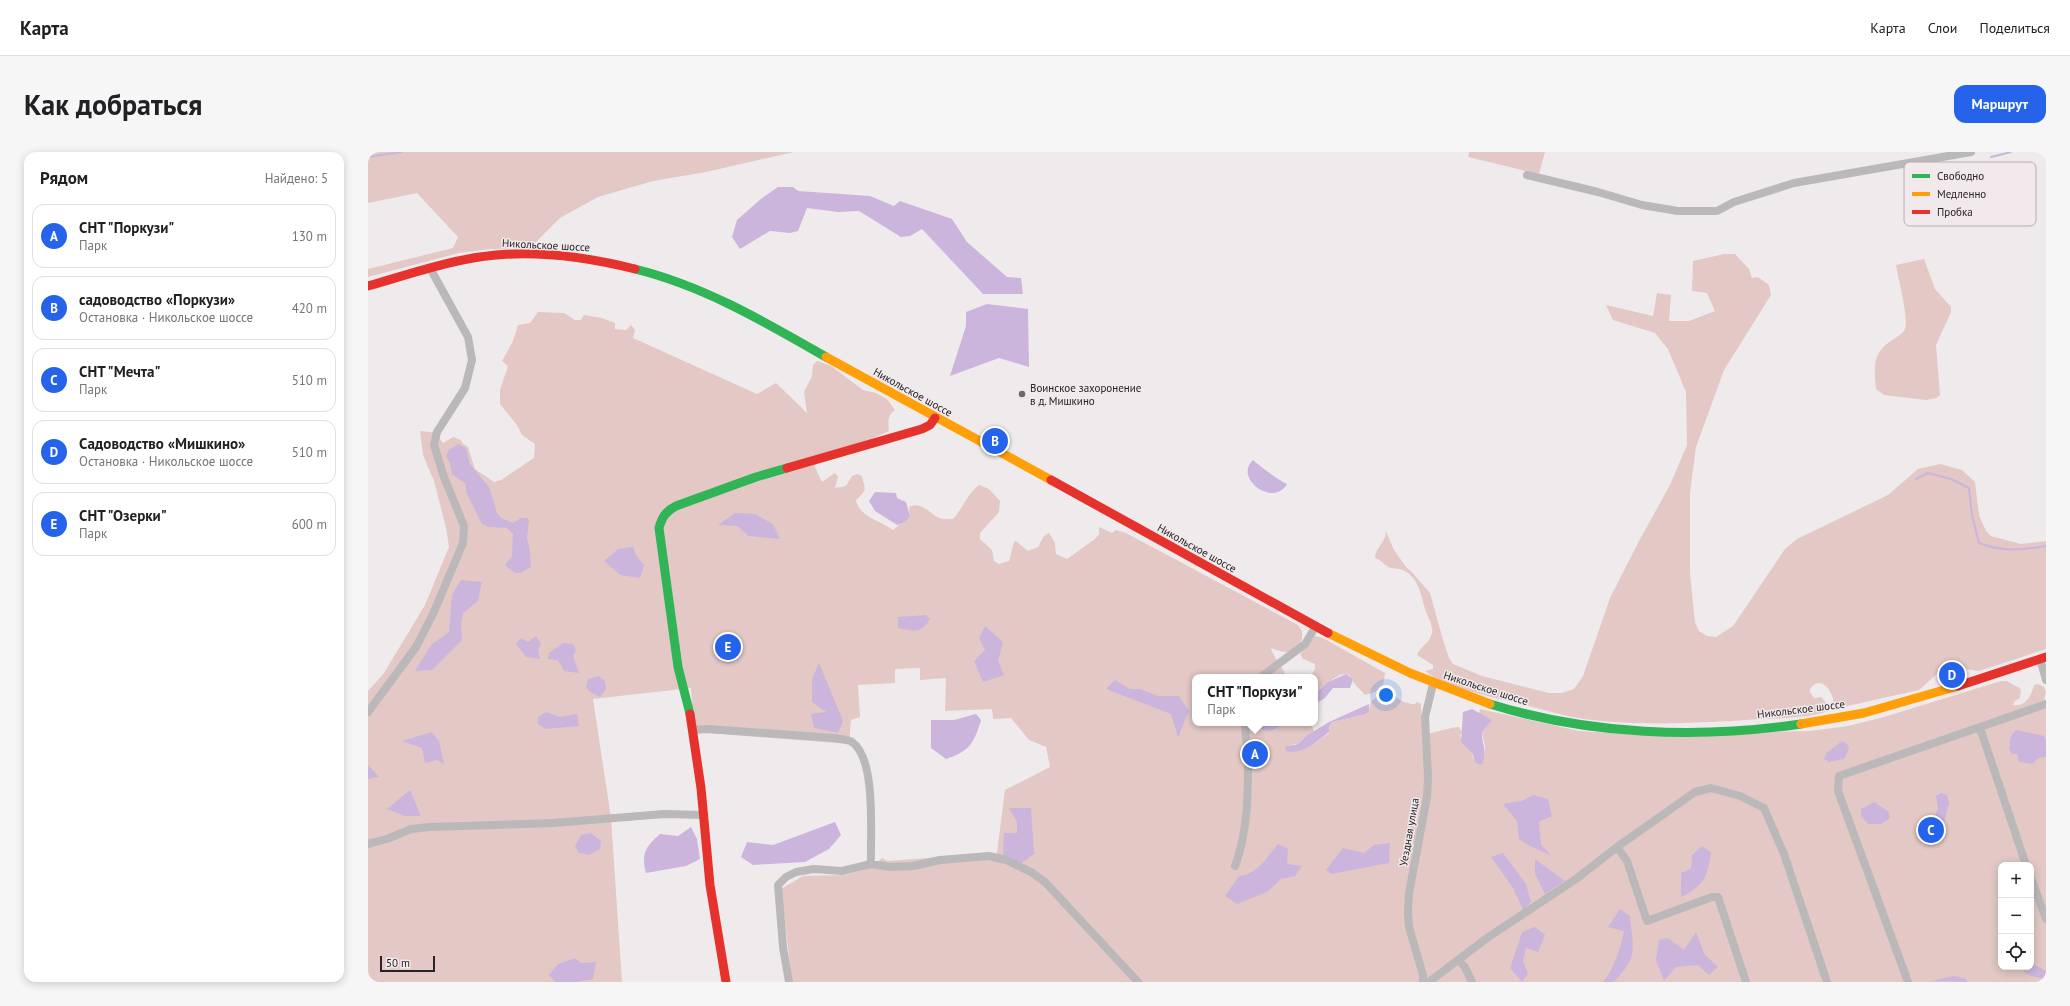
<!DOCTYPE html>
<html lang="ru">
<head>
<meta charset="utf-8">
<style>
  body { margin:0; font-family:"PT Sans",sans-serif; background:#f6f6f6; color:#202124 }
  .controls { position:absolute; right:12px; bottom:12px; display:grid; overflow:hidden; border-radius:8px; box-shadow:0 2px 10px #0003 }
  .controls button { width:36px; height:36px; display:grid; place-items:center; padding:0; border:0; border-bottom:1px solid #e0e0e0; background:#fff; color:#202124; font:20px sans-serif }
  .scale { position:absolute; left:12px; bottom:10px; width:55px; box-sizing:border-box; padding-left:4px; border:2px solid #272425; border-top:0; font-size:11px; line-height:14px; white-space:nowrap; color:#272425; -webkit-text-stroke:3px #f1e9ec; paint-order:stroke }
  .you { position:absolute; left:1018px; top:543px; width:14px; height:14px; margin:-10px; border:3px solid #fff; border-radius:50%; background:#1a73e8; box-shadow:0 0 0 6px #1a73e833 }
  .badge { display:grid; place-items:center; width:26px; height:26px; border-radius:50%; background:#2563eb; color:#fff; font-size:13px; font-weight:700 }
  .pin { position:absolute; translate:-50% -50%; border:2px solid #fff; box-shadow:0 1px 4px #0006 }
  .popup { position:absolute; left:824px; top:522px; width:126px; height:52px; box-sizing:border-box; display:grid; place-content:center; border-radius:8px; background:#fff; filter:drop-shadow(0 1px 3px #0005); font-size:13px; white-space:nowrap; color:#757577 }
  .popup b { font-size:15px; color:#202124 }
  .popup::after { content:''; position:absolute; left:50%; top:100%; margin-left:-8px; border:8px solid transparent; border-top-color:#fff }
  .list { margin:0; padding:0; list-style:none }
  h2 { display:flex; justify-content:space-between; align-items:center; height:52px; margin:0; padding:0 16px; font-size:17px }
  h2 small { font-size:13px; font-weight:400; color:#757577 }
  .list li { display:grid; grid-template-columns:26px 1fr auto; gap:12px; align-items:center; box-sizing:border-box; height:64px; margin:0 8px 8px; padding:0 8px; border:1px solid #e0e0e0; border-radius:12px }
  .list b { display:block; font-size:15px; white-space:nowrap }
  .list p { margin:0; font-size:13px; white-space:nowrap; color:#757577 }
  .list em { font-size:13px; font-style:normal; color:#757577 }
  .icon { flex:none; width:22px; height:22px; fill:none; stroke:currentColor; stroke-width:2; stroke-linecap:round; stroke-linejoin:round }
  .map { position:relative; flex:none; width:1678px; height:830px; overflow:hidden; border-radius:12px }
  header { display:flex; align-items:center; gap:24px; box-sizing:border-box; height:56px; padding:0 20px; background:#fff; border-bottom:1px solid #e0e0e0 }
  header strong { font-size:19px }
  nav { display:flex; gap:22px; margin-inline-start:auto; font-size:14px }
  .intro { display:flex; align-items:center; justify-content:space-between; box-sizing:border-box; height:96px; padding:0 24px }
  h1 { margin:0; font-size:28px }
  .button { padding:10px 18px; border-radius:12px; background:#2563eb; color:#fff; font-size:14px; font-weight:700 }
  main { display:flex; gap:24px; padding:0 24px }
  aside { flex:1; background:#fff; border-radius:12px; box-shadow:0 2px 10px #0003 }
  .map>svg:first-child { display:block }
  .green { fill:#e3c8c5; fill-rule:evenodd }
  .water { fill:#cbb5dc }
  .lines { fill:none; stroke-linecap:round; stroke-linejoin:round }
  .stream { stroke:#cbb5dc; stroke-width:2 }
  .street { stroke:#bab8b9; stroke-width:8 }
  .fast { stroke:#30b455; stroke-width:9 }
  .slow { stroke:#ff9f0a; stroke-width:9 }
  .jam { stroke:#e5322d; stroke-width:9 }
  .poi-dot { fill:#6d6a6b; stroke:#f1e9ec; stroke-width:1.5 }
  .labels { text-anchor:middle; stroke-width:3; stroke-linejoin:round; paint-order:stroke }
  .street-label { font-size:11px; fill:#272425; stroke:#f1e9ec }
  .poi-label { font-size:11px; fill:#272425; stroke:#f1e9ec; text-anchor:start }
  .key { fill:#f1e9ec; stroke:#b4aeb0; stroke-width:1 }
  .key-label { font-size:11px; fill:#272425 }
</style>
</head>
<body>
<header>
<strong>Карта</strong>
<nav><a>Карта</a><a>Слои</a><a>Поделиться</a></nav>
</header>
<div class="intro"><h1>Как добраться</h1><a class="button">Маршрут</a></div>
<main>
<aside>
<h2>Рядом<small>Найдено: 5</small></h2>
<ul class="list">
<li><span class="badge">A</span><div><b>СНТ &quot;Поркузи&quot;</b><p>Парк</p></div><em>130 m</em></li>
<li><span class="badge">B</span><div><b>садоводство «Поркузи»</b><p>Остановка · Никольское шоссе</p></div><em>420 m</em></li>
<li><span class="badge">C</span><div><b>СНТ &quot;Мечта&quot;</b><p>Парк</p></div><em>510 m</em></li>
<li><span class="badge">D</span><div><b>Садоводство «Мишкино»</b><p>Остановка · Никольское шоссе</p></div><em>510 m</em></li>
<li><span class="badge">E</span><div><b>СНТ &quot;Озерки&quot;</b><p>Парк</p></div><em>600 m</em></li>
</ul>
</aside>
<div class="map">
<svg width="1678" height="830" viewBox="0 0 1678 830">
  <rect width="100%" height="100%" fill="#efebed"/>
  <path class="green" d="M0 0H426L338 20 285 29 230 45 192 66 162 96 123 97 91 101 0 125V117L85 96 90 85 49 41 0 51Z
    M1101 0H1177L1171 22 1100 5Z
    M1356 102H1367L1381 117 1384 126 1390 125 1401 133 1403 143 1356 218 1328 295 1322 341V421L1327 470 1331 479 1339 484 1348 485 1365 474 1417 397 1429 387 1520 343 1550 317 1572 312 1594 318 1607 330 1611 363 1618 379 1623 384 1653 392 1678 389V497L1611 519 1583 515 1571 520 1551 538 1466 557C1468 544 1454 520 1442 537V540L1446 546 1453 545 1462 555 1461 559C1439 566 1415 566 1392 567 1333 571 1268 575 1210 566 1187 562 1164 554 1142 549 1117 544 1076 534 1057 519L1065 517V513L1049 503C1051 495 1061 493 1064 481 1065 472 1059 464 1057 457 1053 442 1050 425 1035 418 1030 416 1024 417 1020 415 1015 411 1013 408 1007 406 1007 395 1021 388 1017 377L1026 398 1038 415 1044 420 1062 441 1075 488 1081 506 1085 512 1114 524 1181 541H1194L1206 537 1215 524 1242 446 1271 389 1302 333 1319 293 1318 240 1300 197 1287 181 1245 168 1238 153 1285 164 1289 141 1303 143 1301 169H1321L1347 159 1339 141 1324 139 1325 109Z
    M1556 107 1567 137 1583 155V160L1568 193 1572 243 1568 246 1558 248 1516 243 1508 237C1506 214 1504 200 1526 187 1530 184 1535 182 1537 177 1541 166 1530 126 1528 113Z
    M170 160 196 161 207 168H213L216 163 234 166 247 171V177L258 178 263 173 267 178 265 186 389 242 408 231 439 261 436 240 444 224 445 213 449 209 463 214 495 238 508 241 519 247 527 258C519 263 520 271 521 279L446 313 454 330 467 321 470 325 467 336 478 334 484 324 489 322 494 324C497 338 500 337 488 348 491 365 513 369 525 378L542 364 541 355C552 349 560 359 569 365 574 368 580 367 585 367 595 356 600 341 611 333L621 337 632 349 631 360 612 381V387L624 398 626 409 631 412 641 409 646 390 648 389 660 399 670 395 676 384 681 381 687 391 688 402 699 407 727 387 731 382V375L744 381 748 378 758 381 930 473 934 479V488C921 503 921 502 903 496 906 507 915 514 918 525H827V571H891L890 573 898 579 907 578 916 571H943L946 580 938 584 930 592H925V600L946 592 961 581V575L964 570 998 562 1001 559 1003 549C1026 531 1026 552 1047 552L1049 550 1053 552 1054 583C1067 581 1078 576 1091 575L1094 580 1092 584C1096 592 1104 598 1105 606L1116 609 1117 595 1114 580 1124 568 1111 562 1112 557 1211 579 1279 583 1442 579 1480 574 1516 565 1633 529H1639L1653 537 1652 546 1647 549 1645 553C1658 555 1663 544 1666 533L1670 532 1676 535 1678 540 1676 548H1678V830H424L413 737 435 724 477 723 503 716 514 706 519 709 629 701 637 638 682 615 678 595 661 588 643 566 625 567 624 557 577 559 578 526 552 528V516L527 517V531L490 533 492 565 483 568 481 592 326 580 323 536 225 547 243 666 254 830H0V539L16 521 57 453 81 395 78 376 66 329 55 303 52 279 72 281V287L75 291 85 285 93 288 95 292 100 295 107 317 126 330 133 328 166 306 167 292 154 283 149 273 132 252V238L140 214 134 209 145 189 150 173 162 171ZM1470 592 1478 602 1475 607 1458 609 1459 600ZM1633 713H1663V815H1633Z
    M947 484 955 486 1017 521 1015 534 1007 540 997 543 985 530V527C983 525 981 522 978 522 970 521 952 536 947 542V525H942L947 517V512L935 507 932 502Z"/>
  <path class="water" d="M410 35H425L430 39 502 44 526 54 532 49 584 67 599 90 639 125 653 126 655 142H615L554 77 542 84 533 85 491 59 470 60 439 56 430 79 422 81 402 79 372 97 364 85 369 68 394 46Z
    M619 152 660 157 661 215 631 206 582 224 598 174V160Z
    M90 292 98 296 102 312 121 335 129 361 133 366 145 371 153 366H159L161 368 159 386 162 399 163 415C149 423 149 424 137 413L144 404 145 382 139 376 121 375 114 372 98 340V332L84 322 82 311 78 304 81 298Z
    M885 308C894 316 909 327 919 332 906 356 865 326 885 308Z
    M507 340 528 341 529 346 538 350 542 364 537 370 529 373 507 359 501 349Z
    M367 361 387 362 405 372 412 387 380 384 370 374 350 373Z
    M265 395 269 405 276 413 272 426 252 423 236 409 250 397Z
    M93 428 114 430 110 449 95 461 93 472 94 488 64 518 47 519 63 493 81 480 84 443Z
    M558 463 562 467C554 482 545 479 530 476V465Z
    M617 474 635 490 630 509 636 523 615 530 606 509 617 498 611 486Z
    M168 484 173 492 170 498 172 507 158 505 148 492 153 486 160 490Z
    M195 491 205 492 208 498 205 504 211 521 196 519 190 508 180 507 181 501Z
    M451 511 475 569 470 581 446 576 443 562 458 560 444 550V527Z
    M978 522 985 527 982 536H965L957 546 947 552 949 540 960 530Z
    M231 524 237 529 238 537 232 545 222 540 218 535 220 527Z
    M747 528 762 537H772L790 544H811L821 559 810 585 803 562 738 537Z
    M1001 552V559L998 562 964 570 961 575V580C950 589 933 604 918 599L917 595 930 592 938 584 961 570Z
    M1104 557 1124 568 1114 580C1113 591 1121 603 1113 613L1108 611 1104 601 1093 590 1095 560Z
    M178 560 192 565 209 562 211 574 177 577 170 572V565Z
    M608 562 613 568C606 591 602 599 578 607L563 596V568H586Z
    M891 571H916C908 578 901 582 891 576Z
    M1648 578 1676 584 1678 588V605L1670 606 1664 612 1651 610 1649 602H1644L1641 597 1643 584Z
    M64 580 71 589 76 612 69 608 57 611 54 596 34 589Z
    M1474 589 1479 592 1481 597 1476 607 1461 610 1456 607 1459 600Z
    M0 613 11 625 0 627Z
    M42 638 53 664H37L19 657Z
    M1573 641 1579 643 1581 651 1577 666 1575 680 1571 683H1555L1552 676 1566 666 1570 656 1568 644Z
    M1166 643 1180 647 1184 664 1171 670 1173 693 1184 704 1162 694 1151 687 1149 669 1135 652 1153 649Z
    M1506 650 1521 660 1522 666 1513 672H1500L1493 664V657Z
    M641 656H663L666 702 652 712 635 703 636 681H649V670Z
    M467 670 473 683 461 697 437 710 385 713 373 705 379 690 405 693Z
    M323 675 329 687 332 707 318 714 278 721C273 702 277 695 292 682L310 684Z
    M223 681 233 689 232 697 221 703 211 701 207 694 213 683Z
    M1022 691 1021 711 963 722 958 718 975 696 996 701 1006 693Z
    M910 692 920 697 919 712 934 714 927 724 913 727 899 740 869 752 857 744 871 724C887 724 900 704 910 692Z
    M1334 694 1343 700C1340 724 1336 734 1313 745V721L1323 717 1324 703Z
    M1135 701 1158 732 1163 750 1155 758 1145 736 1123 705Z
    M1167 707 1197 729 1177 742 1167 722Z
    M1252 757 1262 764C1265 798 1271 803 1246 830H1235C1246 817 1253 795 1256 779L1240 775Z
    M1167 775 1177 783 1170 800 1158 796 1155 809 1160 822 1154 830 1142 816 1154 780Z
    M1328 780 1337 803 1350 815 1341 823 1330 813 1308 815 1296 829 1288 808 1291 788 1300 786 1316 798Z
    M1663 799 1667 813 1678 819 1677 827 1660 823 1651 815H1663Z
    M207 806 213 811 228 810 225 827 208 830H187L181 823 190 812Z
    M1585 824 1597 826 1599 830 1564 829Z"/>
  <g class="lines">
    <path class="stream" d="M0 5 34 0
      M1623 5 1643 0
      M1548 327 1560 321 1583 327 1601 336 1604 363 1611 391C1633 400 1655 398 1678 394"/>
    <path class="street" d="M1159 23 1230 40 1274 53 1310 59H1349L1366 50 1426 31 1603 0
      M1672 507 1678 528
      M893 525 937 492 948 474
      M0 560 48 495 65 462 95 391 96 374 76 325 66 293 69 280 97 236 104 208 100 185 62 116
      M1612 576 1658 713
      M324 578 340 577 466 586C471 587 480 587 484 590 509 607 502 685 503 712
      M0 692 19 687 43 677 61 675 185 671 296 662 336 663
      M1249 695 1259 709 1279 769 1344 745H1350L1378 830
      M867 714C880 680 880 641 880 605 880 593 876 583 878 571
      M1663 726 1678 767
      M1090 808 1097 815 1104 830
      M421 830 415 795 410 733 418 725 428 720 446 717 474 719 503 712 522 715 545 714 572 708 621 704 638 708 663 720 677 730 770 830
      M1055 830V823L1041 775 1040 760 1041 741 1059 645 1060 625 1057 565 1065 532
      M1061 830 1119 786 1208 727 1249 695 1327 640 1343 636 1372 644 1396 656 1416 702 1459 830
      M1540 830 1470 639 1471 624 1678 552"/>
    <path class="fast" d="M267 117C336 134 397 170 458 205
      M1122 552C1221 583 1331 587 1433 572
      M322 562 310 515 291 376C294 365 298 359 308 354L388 325 419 316"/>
    <path class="slow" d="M458 205 683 328
      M960 481 1042 521 1122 552
      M1433 572 1496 561 1590 534"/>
    <path class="jam" d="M0 134C42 122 84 107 128 103 172 99 223 106 267 117
      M419 316 554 277 562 273 567 266
      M683 328 960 481
      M1590 534 1678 505
      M322 562 333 636 342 733 358 830"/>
  </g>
  <circle class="poi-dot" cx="654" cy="242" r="4"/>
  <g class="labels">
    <g class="street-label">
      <text transform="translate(178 93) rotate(3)" y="4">Никольское шоссе</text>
      <text transform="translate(545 240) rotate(29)" y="4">Никольское шоссе</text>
      <text transform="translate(829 396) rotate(29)" y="4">Никольское шоссе</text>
      <text transform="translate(1118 536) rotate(18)" y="4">Никольское шоссе</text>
      <text transform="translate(1433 557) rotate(-7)" y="4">Никольское шоссе</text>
      <text transform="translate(1041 680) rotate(-80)" y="4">Уездная улица</text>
    </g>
    <g class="poi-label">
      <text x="662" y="240">Воинское захоронение<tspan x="662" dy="13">в д. Мишкино</tspan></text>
    </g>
  </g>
  <rect x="1536" y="10" width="132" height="64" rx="6" class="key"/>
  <rect x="1544" y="22" width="18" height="4" fill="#30b455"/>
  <rect x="1544" y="40" width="18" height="4" fill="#ff9f0a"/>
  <rect x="1544" y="58" width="18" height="4" fill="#e5322d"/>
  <g class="key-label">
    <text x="1569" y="28">Свободно</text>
    <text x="1569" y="46">Медленно</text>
    <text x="1569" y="64">Пробка</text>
  </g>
</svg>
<div class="controls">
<button>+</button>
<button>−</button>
<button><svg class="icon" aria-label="locate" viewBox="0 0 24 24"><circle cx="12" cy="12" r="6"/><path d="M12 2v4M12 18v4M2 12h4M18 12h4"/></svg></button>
</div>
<div class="scale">50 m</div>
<div class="you"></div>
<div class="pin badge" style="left:887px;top:602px">A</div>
<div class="popup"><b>СНТ &quot;Поркузи&quot;</b>Парк</div>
<div class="pin badge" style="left:627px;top:289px">B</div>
<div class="pin badge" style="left:1563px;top:678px">C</div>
<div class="pin badge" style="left:1584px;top:523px">D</div>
<div class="pin badge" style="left:360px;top:495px">E</div>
</div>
</main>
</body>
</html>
